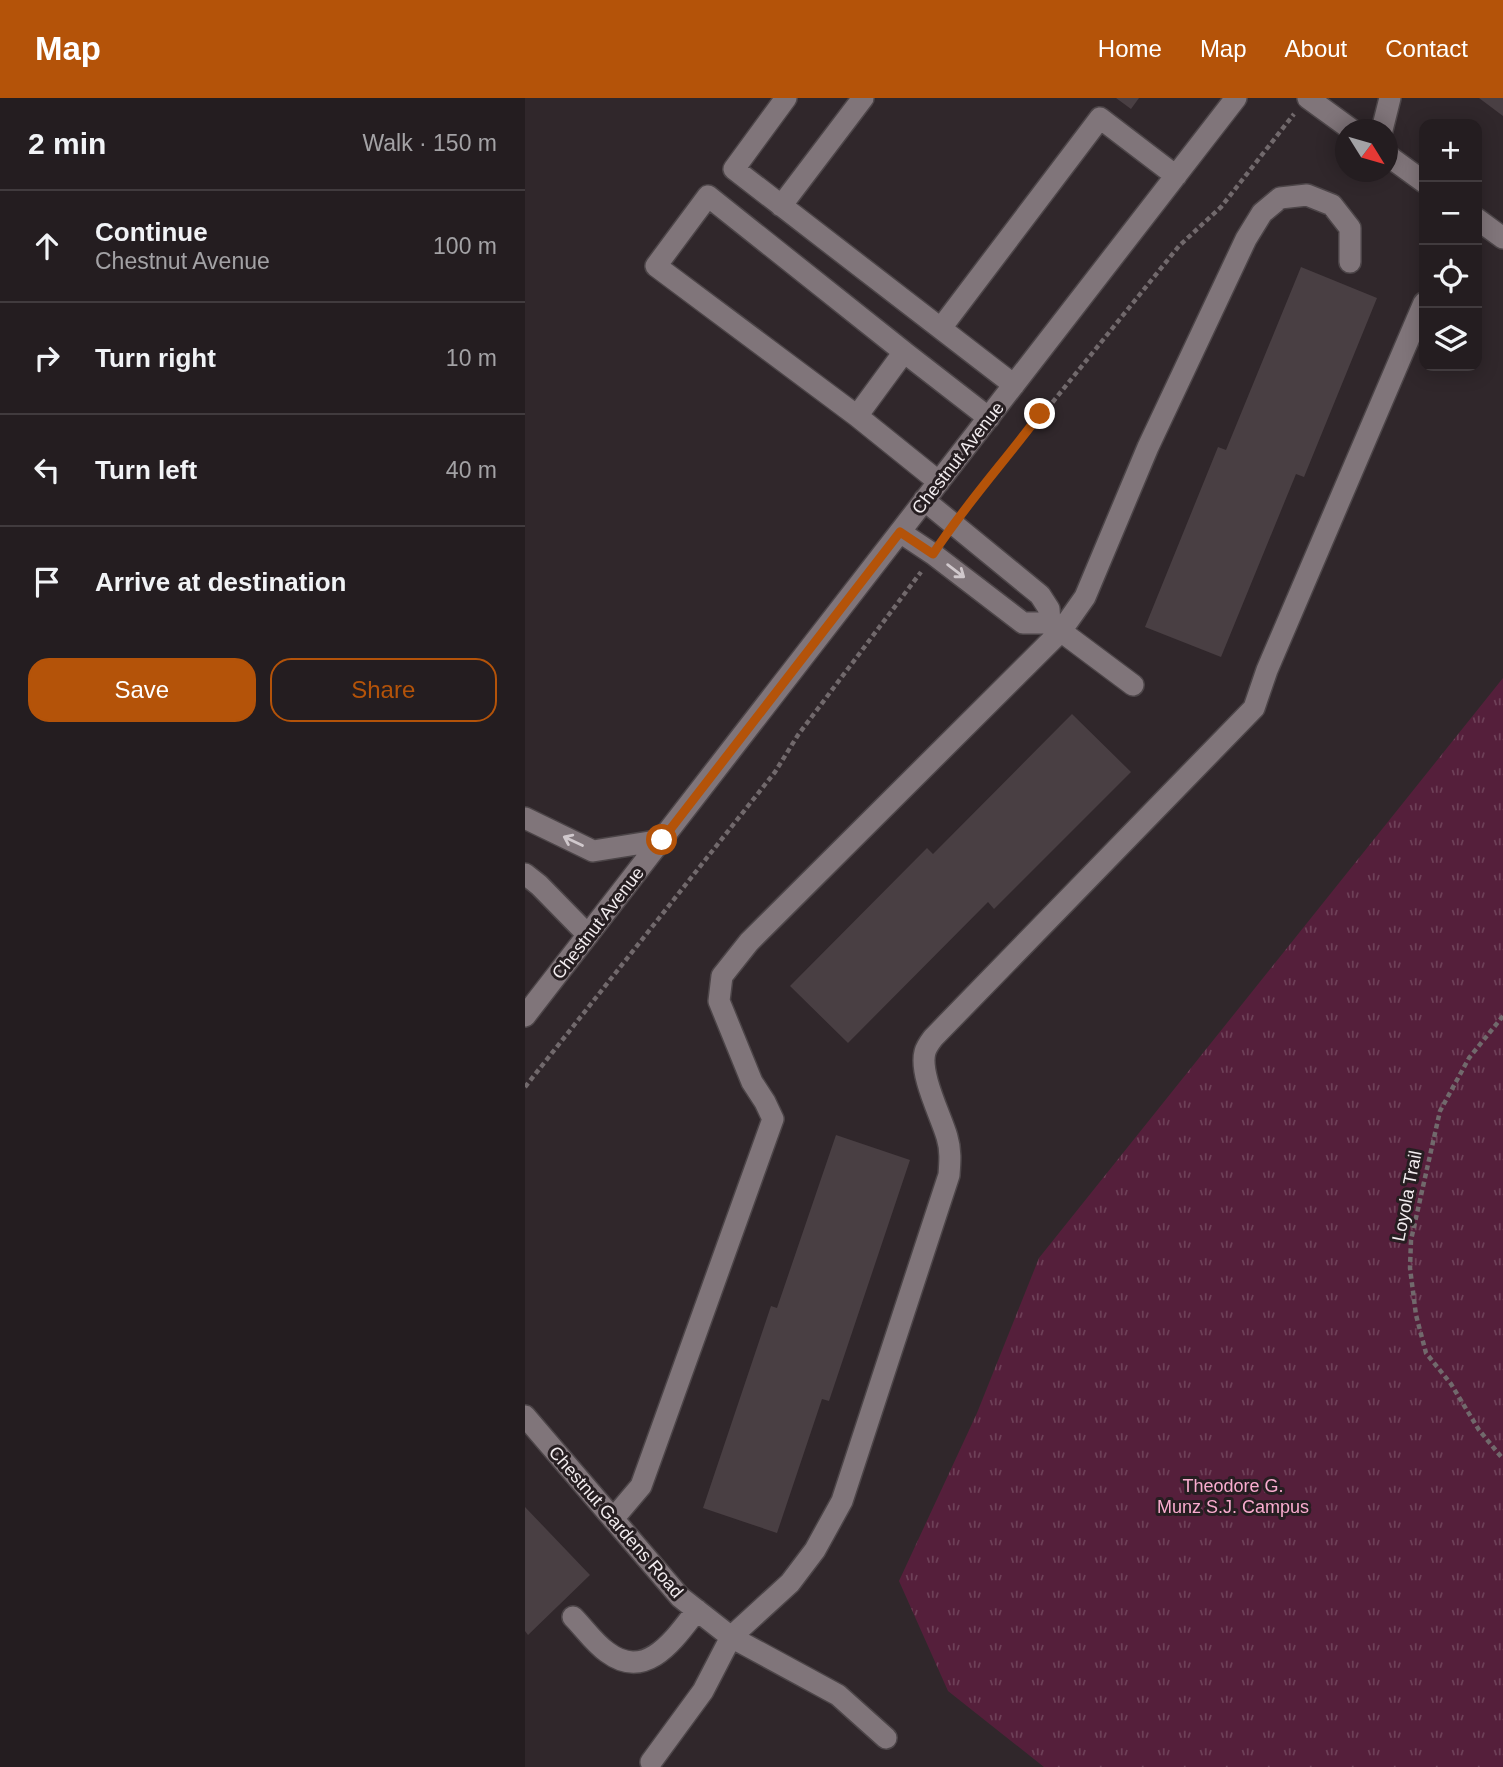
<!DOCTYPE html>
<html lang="en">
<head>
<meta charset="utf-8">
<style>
  body { margin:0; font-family:Helvetica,sans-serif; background:#2c2629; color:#f1f3f6 }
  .controls { position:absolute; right:21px; top:21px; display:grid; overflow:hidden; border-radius:14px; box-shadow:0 4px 18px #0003 }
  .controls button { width:63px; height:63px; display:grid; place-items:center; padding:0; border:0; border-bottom:2px solid #413b3e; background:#241d20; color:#f1f3f6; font:35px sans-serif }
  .compass { position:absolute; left:810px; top:21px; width:63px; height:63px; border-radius:50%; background:#241d20; box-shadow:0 4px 18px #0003; rotate:127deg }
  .stop { position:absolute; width:21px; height:21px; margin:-16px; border:5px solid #b45309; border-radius:50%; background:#fff }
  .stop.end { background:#b45309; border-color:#fff; box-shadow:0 2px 7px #0008 }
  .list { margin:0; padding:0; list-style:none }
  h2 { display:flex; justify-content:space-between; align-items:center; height:91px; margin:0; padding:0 28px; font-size:30px }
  h2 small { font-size:23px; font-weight:400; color:#a3a2a5 }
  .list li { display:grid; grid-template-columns:46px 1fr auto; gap:21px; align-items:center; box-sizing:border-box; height:112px; padding:0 28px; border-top:2px solid #413b3e }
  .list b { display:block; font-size:26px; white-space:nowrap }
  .list p { margin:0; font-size:23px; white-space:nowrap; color:#a3a2a5 }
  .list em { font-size:23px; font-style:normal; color:#a3a2a5 }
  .actions { display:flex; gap:14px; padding:21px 28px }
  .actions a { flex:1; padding:16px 0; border:2px solid #b45309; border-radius:21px; text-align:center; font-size:24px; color:#b45309 }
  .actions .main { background:#b45309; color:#fff }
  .icon { flex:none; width:38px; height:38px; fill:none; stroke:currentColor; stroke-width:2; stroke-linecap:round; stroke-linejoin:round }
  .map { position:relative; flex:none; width:978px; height:1669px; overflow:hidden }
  header { display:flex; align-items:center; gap:42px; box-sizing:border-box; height:98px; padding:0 35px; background:#b45309; color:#fff }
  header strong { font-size:33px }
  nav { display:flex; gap:38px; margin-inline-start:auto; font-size:24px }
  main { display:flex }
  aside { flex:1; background:#241d20 }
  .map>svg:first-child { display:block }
  .park { fill:url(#park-tufts) }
  .building { fill:#493f43 }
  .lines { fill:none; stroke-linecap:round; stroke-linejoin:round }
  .minor-casing { stroke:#4c4548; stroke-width:24 }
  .path { stroke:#71696c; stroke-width:4.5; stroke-dasharray:5 3.5; stroke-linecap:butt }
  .minor { stroke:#80757a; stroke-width:21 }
  .oneway { stroke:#d0c8cc }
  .route { stroke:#b45309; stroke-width:9 }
  .labels { text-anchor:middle; stroke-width:6; stroke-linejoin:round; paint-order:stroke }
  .street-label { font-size:18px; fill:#f2ecef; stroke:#261e21 }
  .park-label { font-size:18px; fill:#f9accf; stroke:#261e21 }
</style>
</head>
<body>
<header>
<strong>Map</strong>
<nav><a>Home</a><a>Map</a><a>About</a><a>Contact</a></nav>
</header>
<main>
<aside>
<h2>2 min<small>Walk · 150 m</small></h2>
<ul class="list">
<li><svg class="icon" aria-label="ahead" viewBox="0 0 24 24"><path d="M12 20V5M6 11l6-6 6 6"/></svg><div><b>Continue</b><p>Chestnut Avenue</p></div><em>100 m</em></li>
<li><svg class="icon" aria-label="right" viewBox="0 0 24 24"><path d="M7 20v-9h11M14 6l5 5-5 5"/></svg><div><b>Turn right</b></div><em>10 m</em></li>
<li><svg class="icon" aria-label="left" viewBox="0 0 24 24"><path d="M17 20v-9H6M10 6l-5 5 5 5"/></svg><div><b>Turn left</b></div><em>40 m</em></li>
<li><svg class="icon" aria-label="arrive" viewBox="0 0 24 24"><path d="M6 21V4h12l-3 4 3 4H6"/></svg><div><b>Arrive at destination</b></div></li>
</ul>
<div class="actions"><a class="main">Save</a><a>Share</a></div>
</aside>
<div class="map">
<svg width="978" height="1669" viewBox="0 0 978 1669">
  <defs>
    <pattern id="park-tufts" width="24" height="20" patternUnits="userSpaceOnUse" patternTransform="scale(1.75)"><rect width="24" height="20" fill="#551f3b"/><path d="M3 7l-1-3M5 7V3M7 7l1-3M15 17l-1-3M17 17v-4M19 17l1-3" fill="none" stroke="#6e4058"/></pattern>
  </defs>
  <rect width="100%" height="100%" fill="#30272b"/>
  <path class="park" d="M978 580V1669H519L423 1593 374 1483 452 1315 514 1160Z"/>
  <path class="building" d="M591 0H614L606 11Z
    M954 0H978V18Z
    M776 169 852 200 779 379 771 376 696 559 620 529 693 349 701 352Z
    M547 616 606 674 469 811 463 804 323 945 265 888 402 750 408 756Z
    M311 1037 385 1062 304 1303 297 1301 252 1435 178 1410 246 1208 252 1210Z
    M0 1409 65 1477 3 1537 0 1533Z"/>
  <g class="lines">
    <g class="minor-casing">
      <path id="minor" d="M261 0 209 71 489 287
        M783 0 827 32
        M857 32 865 0
        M862 57 899 84
        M256 108 338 0
        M952 121 978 140
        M416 230 575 20 651 78
        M332 318 131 168 183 98 379 254
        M414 384 332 318 379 254 464 320
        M399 402 515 497 524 511 525 525
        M375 434 408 456 498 525H525L608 587
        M0 720 68 753 137 742
        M0 776 14 787 63 837
        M0 918 711 0
        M0 1318 155 1499 206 1539 313 1597 361 1640
        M88 1421 116 1388 248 1021 240 1004 227 984 194 903 197 878 224 844 536 533 560 499 623 349 721 141 737 115 755 100 782 97 807 107 825 130V164
        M48 1519C59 1530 69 1545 82 1554 122 1584 150 1540 172 1512
        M126 1664 178 1593 206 1539 265 1485 290 1452 317 1403 424 1077C425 1064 426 1052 422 1039 416 1018 394 976 400 954 401 950 405 944 408 940L729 610 742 572 899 205"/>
    </g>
    <path class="path" d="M442 410 654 148 696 109 769 16
      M978 918 944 960 915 1013 886 1142 885 1170 891 1217 901 1255 926 1286 954 1332 978 1361
      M0 989 250 674 273 637 396 474"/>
    <use href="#minor" class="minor"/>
  </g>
  <defs><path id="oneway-shaft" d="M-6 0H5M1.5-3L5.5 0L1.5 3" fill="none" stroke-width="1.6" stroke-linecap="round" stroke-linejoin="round" transform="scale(1.75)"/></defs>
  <g class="oneway">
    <use href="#oneway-shaft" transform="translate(431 473) rotate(37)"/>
    <use href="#oneway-shaft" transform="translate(48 743) rotate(-155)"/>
  </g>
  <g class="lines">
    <path class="route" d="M137 742 375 434 408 456C440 407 480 363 515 316"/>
  </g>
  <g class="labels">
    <g class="street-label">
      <text transform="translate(433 360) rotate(-52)" y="6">Chestnut Avenue</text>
      <text transform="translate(73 825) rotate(-52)" y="6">Chestnut Avenue</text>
      <text transform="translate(882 1098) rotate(-79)" y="6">Loyola Trail</text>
      <text transform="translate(91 1424) rotate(49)" y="6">Chestnut Gardens Road</text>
    </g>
    <g class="park-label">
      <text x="708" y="1394">Theodore G.<tspan x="708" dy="21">Munz S.J. Campus</tspan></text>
    </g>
  </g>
</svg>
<div class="controls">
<button>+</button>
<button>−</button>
<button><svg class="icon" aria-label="locate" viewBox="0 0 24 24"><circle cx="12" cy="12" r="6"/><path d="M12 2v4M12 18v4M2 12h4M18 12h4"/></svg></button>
<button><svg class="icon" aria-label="layers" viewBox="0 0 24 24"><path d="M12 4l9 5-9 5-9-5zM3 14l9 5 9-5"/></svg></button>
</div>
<svg class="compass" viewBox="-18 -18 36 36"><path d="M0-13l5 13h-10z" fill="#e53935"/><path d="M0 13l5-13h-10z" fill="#a3a2a5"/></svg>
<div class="stop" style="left:137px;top:742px"></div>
<div class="stop end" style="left:515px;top:316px"></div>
</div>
</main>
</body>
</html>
